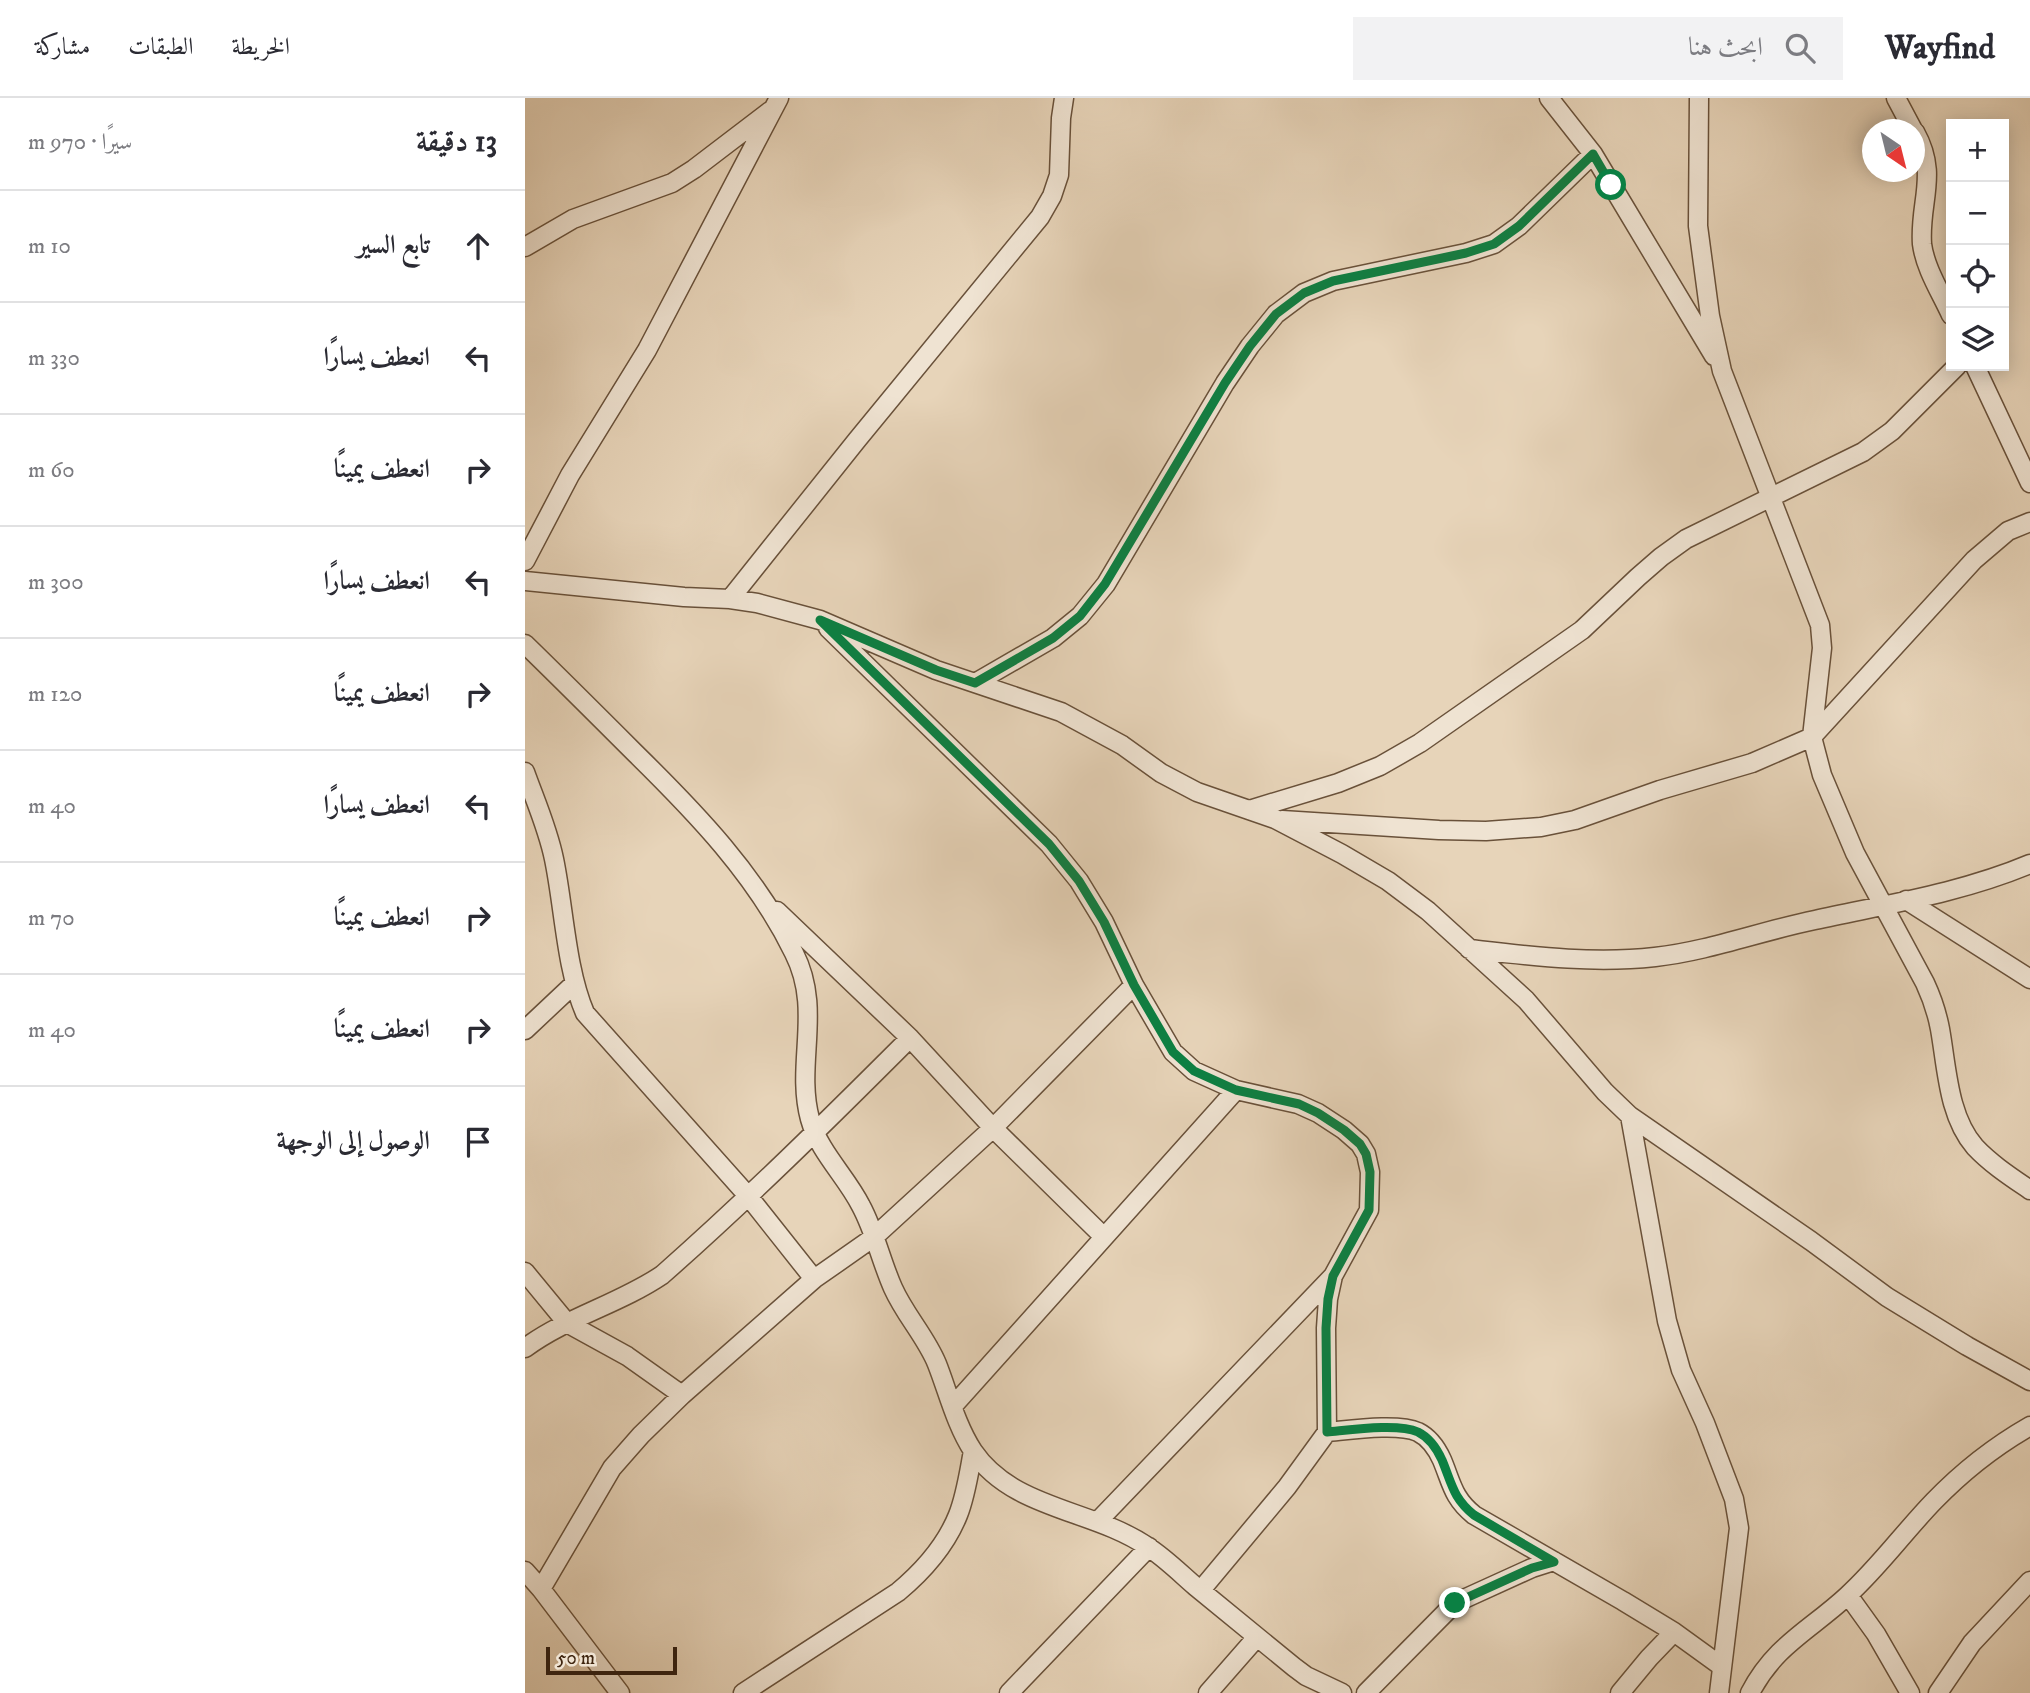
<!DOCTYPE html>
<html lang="ar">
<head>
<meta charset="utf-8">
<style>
  body { margin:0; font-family:"IM FELL DW Pica",Amiri,serif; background:#f2f2f3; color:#2b2b33; direction:rtl }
  .controls { position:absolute; right:21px; top:21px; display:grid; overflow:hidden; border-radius:0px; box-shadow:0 4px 18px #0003 }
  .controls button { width:63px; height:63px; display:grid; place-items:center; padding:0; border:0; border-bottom:2px solid #e1e1e2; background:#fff; color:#2b2b33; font:35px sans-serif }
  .compass { position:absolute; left:1337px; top:21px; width:63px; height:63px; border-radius:50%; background:#fff; box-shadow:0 4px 18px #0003; rotate:145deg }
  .scale { position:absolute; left:21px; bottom:18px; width:131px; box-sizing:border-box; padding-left:7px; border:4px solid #3f250f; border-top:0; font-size:19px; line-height:24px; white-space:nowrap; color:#3f250f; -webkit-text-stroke:5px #efe3d2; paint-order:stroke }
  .stop { position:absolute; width:21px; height:21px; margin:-16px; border:5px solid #0b8043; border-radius:50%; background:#fff }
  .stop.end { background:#0b8043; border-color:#fff; box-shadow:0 2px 7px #0008 }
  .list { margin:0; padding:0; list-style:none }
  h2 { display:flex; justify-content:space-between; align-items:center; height:91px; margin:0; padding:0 28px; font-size:30px }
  h2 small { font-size:23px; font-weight:400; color:#7c7c81 }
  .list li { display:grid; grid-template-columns:46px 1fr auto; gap:21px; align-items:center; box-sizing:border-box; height:112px; padding:0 28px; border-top:2px solid #e1e1e2 }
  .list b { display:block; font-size:26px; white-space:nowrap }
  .list em { font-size:23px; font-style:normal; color:#7c7c81 }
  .icon { flex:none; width:38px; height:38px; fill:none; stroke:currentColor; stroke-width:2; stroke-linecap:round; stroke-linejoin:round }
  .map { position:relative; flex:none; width:1505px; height:1595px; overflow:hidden; direction:ltr }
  header { display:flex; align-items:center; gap:42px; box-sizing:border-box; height:98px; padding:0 35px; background:#fff; border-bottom:2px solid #e1e1e2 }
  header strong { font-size:33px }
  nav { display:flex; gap:38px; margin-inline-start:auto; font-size:24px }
  .search { width:490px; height:63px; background:#f2f2f3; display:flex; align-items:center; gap:18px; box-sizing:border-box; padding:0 24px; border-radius:0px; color:#7c7c81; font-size:26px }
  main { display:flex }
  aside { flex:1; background:#fff }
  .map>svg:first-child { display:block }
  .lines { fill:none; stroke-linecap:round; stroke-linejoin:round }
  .minor-casing { stroke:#69513a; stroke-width:21 }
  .minor { stroke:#efe3d2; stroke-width:18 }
  .route { stroke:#0b8043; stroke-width:9 }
</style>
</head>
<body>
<header>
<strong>Wayfind</strong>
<div class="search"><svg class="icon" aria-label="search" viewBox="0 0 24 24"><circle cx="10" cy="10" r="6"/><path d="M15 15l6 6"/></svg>ابحث هنا</div>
<nav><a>الخريطة</a><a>الطبقات</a><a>مشاركة</a></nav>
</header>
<main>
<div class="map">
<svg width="1505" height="1595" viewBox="0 0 1505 1595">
  <rect width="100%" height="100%" fill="#e7d4b9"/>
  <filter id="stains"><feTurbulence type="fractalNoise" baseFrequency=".00286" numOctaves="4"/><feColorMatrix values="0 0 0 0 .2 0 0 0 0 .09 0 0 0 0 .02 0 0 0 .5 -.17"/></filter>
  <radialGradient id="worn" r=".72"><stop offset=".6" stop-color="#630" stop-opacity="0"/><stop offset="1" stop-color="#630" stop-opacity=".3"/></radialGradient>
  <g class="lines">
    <g class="minor-casing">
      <path id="minor" d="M1024 0 1068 56 1189 258
        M1174 0 1173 128 1185 218 1197 273 1295 527 1297 550 1287 639 1297 677 1330 755 1400 885C1407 900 1412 915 1415 931 1422 970 1423 1018 1450 1049 1466 1066 1486 1079 1505 1092
        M1371 0 1388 32
        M1390 34C1414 77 1394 103 1397 146 1400 170 1416 195 1426 217
        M0 149 48 121 147 85 169 71 245 13
        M1450 268 1505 385
        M0 463 45 377 122 252 254 0
        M0 483 159 499 205 501 232 505 295 522 411 572 536 614 597 647 636 675 672 694 750 721 817 756 863 783 903 813 1001 902 1080 994 1105 1018 1286 1143 1362 1199 1442 1248 1505 1283
        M205 501 332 342 515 119 527 98 534 77 536 20 539 0
        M303 530 524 746 554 783 579 824 609 887 648 954 669 973 711 992 773 1006 793 1015 819 1032 835 1046 841 1056 845 1074 844 1112 808 1178 803 1201 801 1230 802 1334 762 1389 676 1492
        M0 546C37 582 74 619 110 655 171 715 231 777 269 855 298 912 270 965 285 1021 294 1054 321 1078 336 1108 350 1134 356 1163 368 1190 380 1217 401 1239 412 1266 423 1294 431 1327 448 1353 488 1412 568 1411 623 1449 640 1460 655 1475 670 1488 703 1515 736 1542 769 1569L781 1578 817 1595
        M450 585 528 540 555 518 581 486 700 285 725 248 751 216 779 195 808 183 941 155 969 146 994 128 1068 56
        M0 674C10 702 23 731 29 761 39 809 41 871 60 915L224 1099 289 1181
        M724 712 813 685 855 668 895 645 1057 532 1113 479 1136 459 1161 441 1338 354 1367 333 1432 268
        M757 722 914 732 961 733 1016 729 1050 722 1135 692 1227 665 1287 639 1449 462 1483 433 1505 424
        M1381 802 1505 881
        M252 813 385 940 468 1030 579 1139
        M944 851C1006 858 1067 866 1130 859 1184 853 1236 833 1290 822 1363 806 1436 795 1505 766
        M0 932 50 885
        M1105 1018 1142 1223 1156 1272 1180 1325 1209 1401 1214 1430 1194 1595
        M0 1174 42 1225 102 1258 157 1297
        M0 1250C42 1219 94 1206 137 1177 223 1101 304 1021 385 940
        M428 1308 711 992
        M802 1334C825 1332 873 1325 893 1334 905 1340 912 1351 917 1362 927 1386 928 1400 949 1417L1098 1503 1149 1534 1196 1568
        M573 1423 808 1178
        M0 1473 16 1491 95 1595
        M16 1491 87 1370 116 1337 157 1297 289 1181 349 1139 468 1030 609 887
        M1323 1497 1351 1536 1385 1595
        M218 1595 373 1494C397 1474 421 1447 433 1417 441 1397 444 1374 448 1353
        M484 1595 624 1449
        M683 1595 732 1539
        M841 1595 930 1505 1007 1470 1029 1463
        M1095 1595 1124 1560 1149 1534
        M1225 1595C1250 1547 1284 1533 1322 1498 1354 1469 1379 1434 1409 1403 1437 1374 1470 1348 1505 1328
        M1413 1595 1447 1545 1505 1483"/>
    </g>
    <use href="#minor" class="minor"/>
  </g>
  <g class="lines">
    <path class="route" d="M930 1505 1007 1470 1029 1464 949 1417C928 1400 927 1386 917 1362 912 1351 905 1340 893 1334 873 1325 825 1332 802 1334L801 1230 803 1201 808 1178 844 1112 845 1074 841 1056 835 1046 819 1032 793 1015 774 1006 711 992 669 973 648 954 609 887 579 824 554 783 524 746 295 522 411 572 450 585 528 540 555 518 580 486 700 285 725 248 751 216 779 195 808 183 941 155 969 146 994 128 1068 56 1086 87"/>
  </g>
  <rect width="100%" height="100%" filter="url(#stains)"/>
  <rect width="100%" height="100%" fill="url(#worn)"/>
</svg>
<div class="controls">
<button>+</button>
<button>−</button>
<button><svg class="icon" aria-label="locate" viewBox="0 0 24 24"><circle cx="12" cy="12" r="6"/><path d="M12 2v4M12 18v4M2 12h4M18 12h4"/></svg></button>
<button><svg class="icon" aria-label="layers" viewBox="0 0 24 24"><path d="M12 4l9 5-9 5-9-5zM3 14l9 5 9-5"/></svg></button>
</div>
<svg class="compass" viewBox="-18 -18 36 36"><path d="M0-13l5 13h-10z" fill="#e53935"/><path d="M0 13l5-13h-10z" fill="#7c7c81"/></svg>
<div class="scale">50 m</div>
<div class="stop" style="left:1086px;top:87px"></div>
<div class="stop end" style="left:930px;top:1505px"></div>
</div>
<aside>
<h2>13 دقيقة<small>سيرًا · 970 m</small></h2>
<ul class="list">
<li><svg class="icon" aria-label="ahead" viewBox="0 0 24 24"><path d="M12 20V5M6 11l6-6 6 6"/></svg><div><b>تابع السير</b></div><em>10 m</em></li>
<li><svg class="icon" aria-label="left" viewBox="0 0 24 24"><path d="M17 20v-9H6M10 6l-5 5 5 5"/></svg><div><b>انعطف يسارًا</b></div><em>330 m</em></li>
<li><svg class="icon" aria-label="right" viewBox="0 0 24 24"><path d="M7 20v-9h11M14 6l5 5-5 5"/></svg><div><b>انعطف يمينًا</b></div><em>60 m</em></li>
<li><svg class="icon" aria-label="left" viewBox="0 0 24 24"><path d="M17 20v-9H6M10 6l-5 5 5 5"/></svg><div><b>انعطف يسارًا</b></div><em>300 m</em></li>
<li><svg class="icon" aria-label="right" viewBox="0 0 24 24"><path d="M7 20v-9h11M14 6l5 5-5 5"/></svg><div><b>انعطف يمينًا</b></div><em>120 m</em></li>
<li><svg class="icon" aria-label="left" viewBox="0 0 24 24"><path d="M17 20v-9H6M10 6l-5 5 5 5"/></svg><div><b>انعطف يسارًا</b></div><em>40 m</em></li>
<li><svg class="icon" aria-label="right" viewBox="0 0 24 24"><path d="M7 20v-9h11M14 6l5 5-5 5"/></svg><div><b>انعطف يمينًا</b></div><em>70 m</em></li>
<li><svg class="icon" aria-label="right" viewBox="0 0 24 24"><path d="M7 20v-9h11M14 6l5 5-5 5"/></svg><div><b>انعطف يمينًا</b></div><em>40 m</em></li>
<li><svg class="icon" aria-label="arrive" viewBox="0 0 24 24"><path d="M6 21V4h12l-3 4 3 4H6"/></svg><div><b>الوصول إلى الوجهة</b></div></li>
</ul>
</aside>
</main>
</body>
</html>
